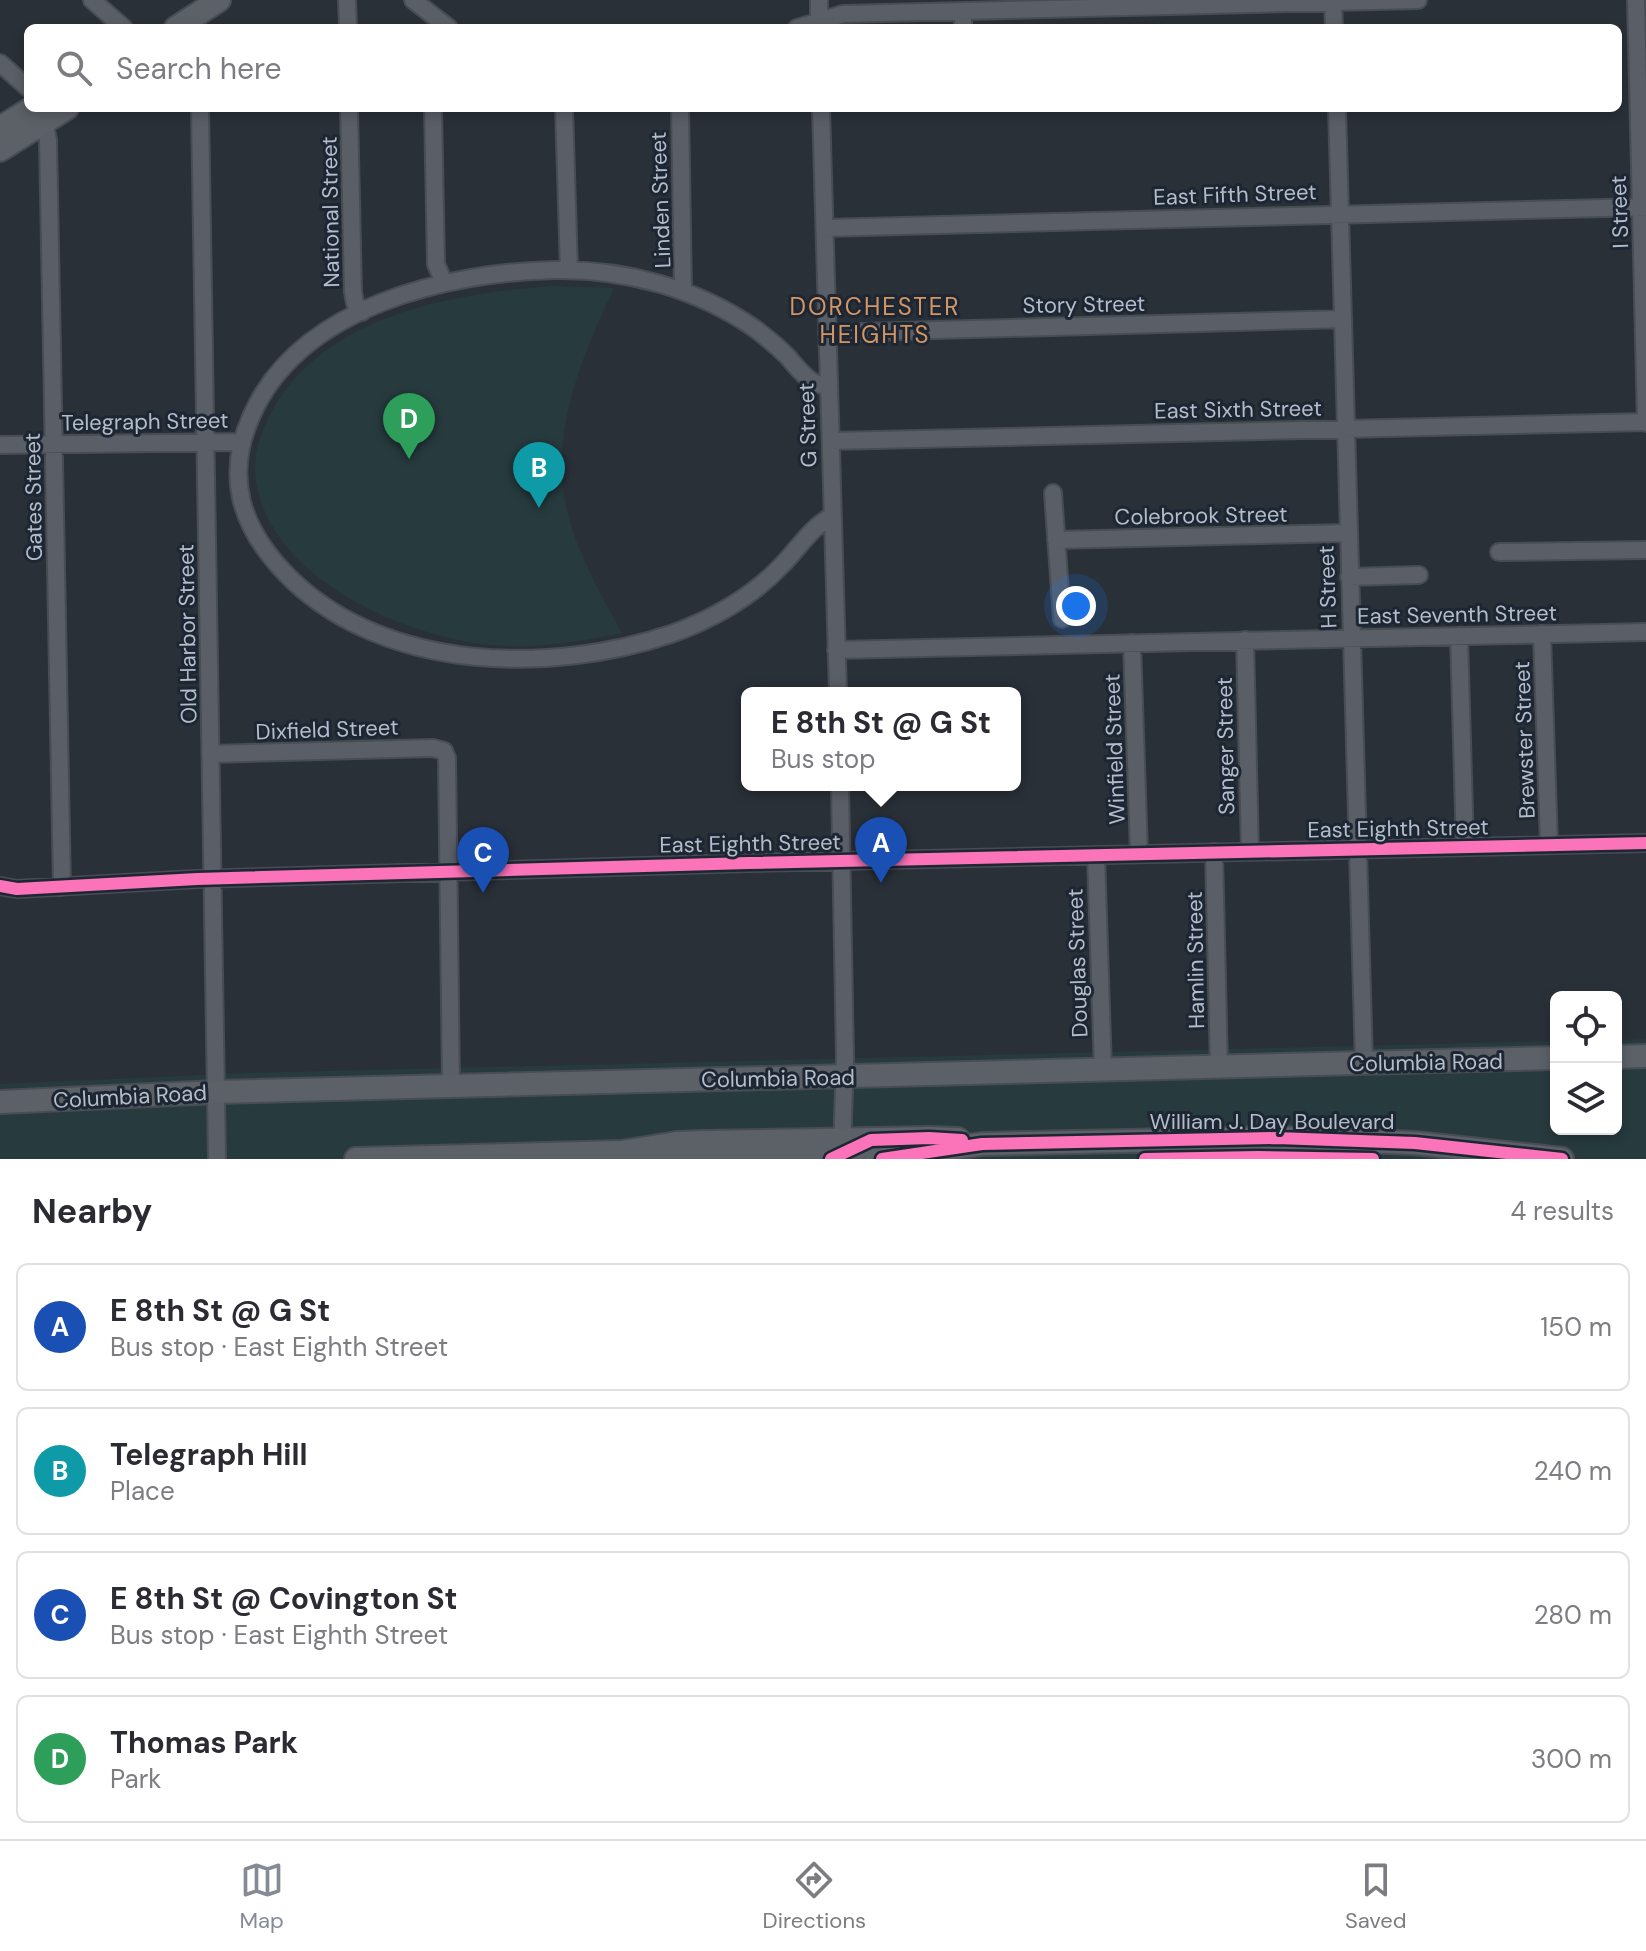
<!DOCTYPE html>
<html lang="en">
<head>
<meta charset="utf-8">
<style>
  body { margin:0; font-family:"DM Sans",sans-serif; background:#f7f7f7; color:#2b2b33 }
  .controls { position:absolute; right:24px; bottom:24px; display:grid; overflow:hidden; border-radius:12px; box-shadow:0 4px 12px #0003 }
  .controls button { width:72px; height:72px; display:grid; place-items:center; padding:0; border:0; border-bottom:2px solid #e1e1e2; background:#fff; color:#2b2b33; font:40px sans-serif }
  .you { position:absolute; left:1076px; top:606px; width:28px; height:28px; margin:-20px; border:6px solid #fff; border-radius:50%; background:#1a73e8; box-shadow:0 0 0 12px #1a73e833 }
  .badge { display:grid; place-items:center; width:52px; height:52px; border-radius:50%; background:#848b96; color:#fff; font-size:26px; font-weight:700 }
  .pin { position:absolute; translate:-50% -66px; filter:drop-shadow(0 2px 4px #0008) }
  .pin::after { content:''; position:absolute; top:42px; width:28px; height:24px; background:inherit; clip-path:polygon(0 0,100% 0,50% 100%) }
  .popup { position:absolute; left:741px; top:687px; width:280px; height:104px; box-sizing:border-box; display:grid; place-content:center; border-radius:12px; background:#fff; filter:drop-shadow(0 2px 6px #0005); font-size:26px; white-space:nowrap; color:#7c7c81 }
  .popup b { font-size:30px; color:#2b2b33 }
  .popup::after { content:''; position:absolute; left:50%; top:100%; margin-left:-16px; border:16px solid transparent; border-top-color:#fff }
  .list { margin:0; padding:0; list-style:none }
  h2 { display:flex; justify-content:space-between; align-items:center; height:104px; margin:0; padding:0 32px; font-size:34px }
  h2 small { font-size:26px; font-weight:400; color:#7c7c81 }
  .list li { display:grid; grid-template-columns:52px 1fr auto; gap:24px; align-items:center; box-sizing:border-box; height:128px; margin:0 16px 16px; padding:0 16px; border:2px solid #e1e1e2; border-radius:12px }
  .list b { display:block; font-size:30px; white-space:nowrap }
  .list p { margin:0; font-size:26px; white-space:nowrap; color:#7c7c81 }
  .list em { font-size:26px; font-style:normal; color:#7c7c81 }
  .icon { flex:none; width:44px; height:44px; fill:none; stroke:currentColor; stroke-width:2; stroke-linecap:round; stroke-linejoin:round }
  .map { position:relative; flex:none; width:1646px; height:1159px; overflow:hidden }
  .search { position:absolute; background:#fff; box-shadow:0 4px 12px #0003; left:24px; right:24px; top:24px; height:88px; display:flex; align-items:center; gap:20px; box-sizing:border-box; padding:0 28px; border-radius:12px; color:#7c7c81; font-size:30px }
  .sheet { height:680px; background:#fff }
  nav { display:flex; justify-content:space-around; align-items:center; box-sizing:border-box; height:112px; border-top:2px solid #e1e1e2; background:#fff; font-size:22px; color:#7c7c81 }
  nav a { display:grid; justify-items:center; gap:4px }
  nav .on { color:#848b96 }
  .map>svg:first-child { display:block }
  .park { fill:#273a3e }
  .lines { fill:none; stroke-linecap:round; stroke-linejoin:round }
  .minor-casing { stroke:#484c53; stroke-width:20 }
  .major-casing { stroke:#484c55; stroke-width:26 }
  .minor { stroke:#5a5e66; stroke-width:16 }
  .major { stroke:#5c6168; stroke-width:22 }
  .cycleway-casing { stroke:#1d2633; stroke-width:17 }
  .cycleway { stroke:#fb73b8; stroke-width:12 }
  .labels { text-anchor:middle; stroke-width:6; stroke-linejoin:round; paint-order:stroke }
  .street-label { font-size:22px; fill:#b4bcc9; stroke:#1d2633 }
  .neighbourhood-label { font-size:24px; letter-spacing:2px; fill:#d59563; stroke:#1d2633 }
</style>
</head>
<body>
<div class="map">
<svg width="1646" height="1159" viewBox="0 0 1646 1159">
  <rect width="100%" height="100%" fill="#2a3038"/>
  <path class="park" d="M552 286 614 288C583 354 550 430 566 505 575 549 600 593 622 633 579 642 534 649 490 645 403 636 272 579 256 482 252 457 260 434 271 413 324 315 451 294 552 286Z
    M1646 1039V1159H0V1084L248 1073 1556 1041V1129H1616V1040Z"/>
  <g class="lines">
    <g class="minor-casing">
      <path id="minor" d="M92 0 124 28
        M347 0 348 28
        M413 0 449 28
        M819 0V28
        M1333 0 1334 28
        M1636 0 1646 423
        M963 12V28
        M797 28 843 14 1418 0
        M0 63 28 88
        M200 108 217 1159
        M349 108 353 292 355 303 362 312
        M433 108 436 264 444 283
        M564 108 569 270
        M680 108 683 291
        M821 108 838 693
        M1337 108 1364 1063
        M42 113 48 140 62 887
        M825 228 1646 207
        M827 333 1343 319
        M827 385C821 385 819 385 813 382 803 376 795 365 787 356 777 346 766 337 754 328 696 288 625 269 555 270 447 272 298 307 251 417 239 444 235 474 242 502 250 532 271 560 293 581 389 672 552 674 671 634 711 620 752 597 781 566 799 548 810 528 832 516
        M831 441 1646 422
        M0 445 242 442
        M1053 493 1062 619
        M1056 540 1347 533
        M1499 552 1646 550
        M1349 577 1419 575
        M1542 634 1549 845
        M1459 636 1465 847
        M1245 640 1250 851
        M1132 643 1139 854
        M836 650 1646 632
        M211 754 433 748 444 751 447 758 451 1086
        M840 785 845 1058 842 1150
        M1214 852 1219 1068
        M1096 855 1103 1070
        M0 886 17 889 197 879 748 863 1646 843"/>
    </g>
    <g class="major-casing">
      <path id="major" d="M176 28 219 0
        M0 128 32 108
        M0 150 67 108
        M1616 1057 1646 1056
        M0 1102 217 1092 1556 1058
        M651 1156 698 1158 893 1154
        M356 1159 622 1152 677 1143 705 1142 929 1138 958 1139
        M882 1159 982 1144 1277 1138 1415 1143 1562 1159"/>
    </g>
    <use href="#minor" class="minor"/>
    <use href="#major" class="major"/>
    <g class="cycleway-casing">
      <path id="cycleway" d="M0 886 17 889 197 879 748 863 1646 843
        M831 1159 871 1140 929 1138 962 1140
        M882 1159 982 1144 1277 1138 1415 1143 1562 1159
        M1145 1159 1258 1157 1373 1159"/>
    </g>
    <use href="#cycleway" class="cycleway"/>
  </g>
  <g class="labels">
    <g class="street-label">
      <text transform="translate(1235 194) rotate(-2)" y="8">East Fifth Street</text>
      <text transform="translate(660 200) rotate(-92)" y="8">Linden Street</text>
      <text transform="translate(330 212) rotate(-91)" y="8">National Street</text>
      <text transform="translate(1619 212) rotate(-92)" y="8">I Street</text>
      <text transform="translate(1084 304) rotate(-1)" y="8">Story Street</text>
      <text transform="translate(1238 409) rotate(-1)" y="8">East Sixth Street</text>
      <text transform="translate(145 421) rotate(-1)" y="8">Telegraph Street</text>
      <text transform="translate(807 425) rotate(-92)" y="8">G Street</text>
      <text transform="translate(33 497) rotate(-91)" y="8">Gates Street</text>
      <text transform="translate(1201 515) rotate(-1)" y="8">Colebrook Street</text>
      <text transform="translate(1327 587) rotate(-92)" y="8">H Street</text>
      <text transform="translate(1457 614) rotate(-1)" y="8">East Seventh Street</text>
      <text transform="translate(187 634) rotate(-91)" y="8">Old Harbor Street</text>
      <text transform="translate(327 729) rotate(-2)" y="8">Dixfield Street</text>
      <text transform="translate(1524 740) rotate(-92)" y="8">Brewster Street</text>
      <text transform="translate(1225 746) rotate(-91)" y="8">Sanger Street</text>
      <text transform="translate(1114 749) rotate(-92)" y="8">Winfield Street</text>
      <text transform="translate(1398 828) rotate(-1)" y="8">East Eighth Street</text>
      <text transform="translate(750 843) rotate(-1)" y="8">East Eighth Street</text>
      <text transform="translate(1195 960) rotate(-91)" y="8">Hamlin Street</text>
      <text transform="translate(1077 963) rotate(-92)" y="8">Douglas Street</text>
      <text transform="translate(1426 1062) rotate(-1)" y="8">Columbia Road</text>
      <text transform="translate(778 1078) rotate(-1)" y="8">Columbia Road</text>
      <text transform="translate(130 1096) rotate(-3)" y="8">Columbia Road</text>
      <text x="1272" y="1129">William J. Day Boulevard</text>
    </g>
    <g class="neighbourhood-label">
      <text x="875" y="315">DORCHESTER<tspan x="875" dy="28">HEIGHTS</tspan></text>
    </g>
  </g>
</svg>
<div class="controls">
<button><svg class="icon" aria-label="locate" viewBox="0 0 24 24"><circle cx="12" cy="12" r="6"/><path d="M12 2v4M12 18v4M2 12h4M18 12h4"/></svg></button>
<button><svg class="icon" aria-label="layers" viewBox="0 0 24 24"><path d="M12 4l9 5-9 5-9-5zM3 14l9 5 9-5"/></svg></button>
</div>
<div class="you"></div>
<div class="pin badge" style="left:881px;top:883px;background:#1a4fb4">A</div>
<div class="popup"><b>E 8th St @ G St</b>Bus stop</div>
<div class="pin badge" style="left:539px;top:508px;background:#0f9aa8">B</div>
<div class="pin badge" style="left:483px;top:893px;background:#1a4fb4">C</div>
<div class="pin badge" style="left:409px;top:459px;background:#2e9e5b">D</div>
<div class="search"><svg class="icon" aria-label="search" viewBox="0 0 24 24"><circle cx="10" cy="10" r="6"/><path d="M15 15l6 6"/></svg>Search here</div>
</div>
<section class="sheet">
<h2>Nearby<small>4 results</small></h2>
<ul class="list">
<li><span class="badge" style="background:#1a4fb4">A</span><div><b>E 8th St @ G St</b><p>Bus stop · East Eighth Street</p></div><em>150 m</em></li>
<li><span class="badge" style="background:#0f9aa8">B</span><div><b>Telegraph Hill</b><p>Place</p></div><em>240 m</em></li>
<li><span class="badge" style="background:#1a4fb4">C</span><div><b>E 8th St @ Covington St</b><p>Bus stop · East Eighth Street</p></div><em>280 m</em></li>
<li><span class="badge" style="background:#2e9e5b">D</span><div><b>Thomas Park</b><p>Park</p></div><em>300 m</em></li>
</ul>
</section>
<nav>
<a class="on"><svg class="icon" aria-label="map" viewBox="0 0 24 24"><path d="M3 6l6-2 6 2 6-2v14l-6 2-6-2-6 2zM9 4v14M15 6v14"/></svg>Map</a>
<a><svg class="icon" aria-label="directions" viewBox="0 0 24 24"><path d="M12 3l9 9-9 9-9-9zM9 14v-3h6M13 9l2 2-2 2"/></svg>Directions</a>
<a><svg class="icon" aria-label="saved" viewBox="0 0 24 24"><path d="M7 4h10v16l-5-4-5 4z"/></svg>Saved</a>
</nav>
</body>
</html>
